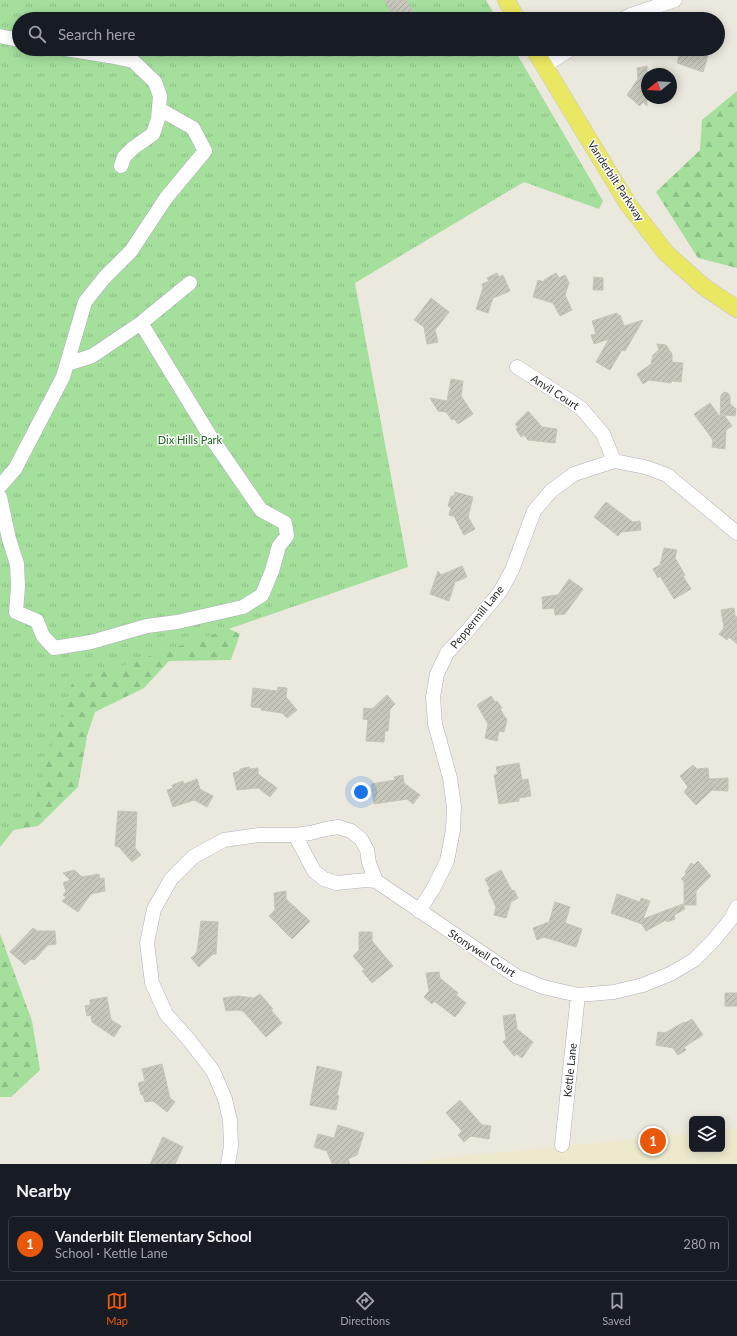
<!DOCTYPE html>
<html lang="en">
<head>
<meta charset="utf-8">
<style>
  body { margin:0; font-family:Lato,sans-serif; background:#20242c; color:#f1f3f6 }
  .controls { position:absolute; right:12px; bottom:12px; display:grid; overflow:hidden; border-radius:6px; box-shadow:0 2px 10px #0003 }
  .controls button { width:36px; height:36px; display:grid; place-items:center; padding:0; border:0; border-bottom:1px solid #363941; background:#171b24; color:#f1f3f6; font:20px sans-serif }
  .compass { position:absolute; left:641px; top:68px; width:36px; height:36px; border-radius:50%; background:#171b24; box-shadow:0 2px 10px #0003; rotate:252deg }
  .you { position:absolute; left:361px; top:792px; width:14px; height:14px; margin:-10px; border:3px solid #fff; border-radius:50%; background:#1a73e8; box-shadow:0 0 0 6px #1a73e833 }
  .badge { display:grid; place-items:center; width:26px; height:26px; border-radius:50%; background:#ea580c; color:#fff; font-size:13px; font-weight:700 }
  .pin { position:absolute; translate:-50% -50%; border:2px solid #fff; box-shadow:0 1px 4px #0006 }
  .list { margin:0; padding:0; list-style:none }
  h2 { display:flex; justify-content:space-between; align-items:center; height:52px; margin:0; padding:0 16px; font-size:17px }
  h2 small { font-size:13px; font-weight:400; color:#9ea1a6 }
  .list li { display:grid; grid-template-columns:26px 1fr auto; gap:12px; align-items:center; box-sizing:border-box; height:56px; margin:0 8px 8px; padding:0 8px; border:1px solid #363941; border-radius:6px }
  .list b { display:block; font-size:15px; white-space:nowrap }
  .list p { margin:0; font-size:13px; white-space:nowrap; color:#9ea1a6 }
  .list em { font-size:13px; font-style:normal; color:#9ea1a6 }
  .icon { flex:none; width:22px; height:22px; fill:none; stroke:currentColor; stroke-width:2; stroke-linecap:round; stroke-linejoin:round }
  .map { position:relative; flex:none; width:737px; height:1164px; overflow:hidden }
  .search { position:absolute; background:#171b24; box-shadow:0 2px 10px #0003; left:12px; right:12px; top:12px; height:44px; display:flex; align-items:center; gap:10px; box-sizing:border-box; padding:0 14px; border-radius:22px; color:#9ea1a6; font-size:15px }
  .sheet { height:116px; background:#171b24 }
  nav { display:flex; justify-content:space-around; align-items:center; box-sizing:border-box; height:56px; border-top:1px solid #363941; background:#171b24; font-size:11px; color:#9ea1a6 }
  nav a { display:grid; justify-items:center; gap:2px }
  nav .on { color:#ea580c }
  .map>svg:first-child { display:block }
  .education { fill:#ece9cd }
  .forest { fill:url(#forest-firs) }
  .park { fill:url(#park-tufts) }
  .building { fill:url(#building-hatch); stroke:#c7c4b6 }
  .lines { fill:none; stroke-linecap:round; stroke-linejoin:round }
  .minor-casing { stroke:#b0b0bd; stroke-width:15 }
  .major-casing { stroke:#c8c8c8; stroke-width:18 }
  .minor { stroke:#fff; stroke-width:14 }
  .major { stroke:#eae763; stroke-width:17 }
  .labels { text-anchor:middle; stroke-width:3; stroke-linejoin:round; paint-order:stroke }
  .street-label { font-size:11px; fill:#2a2a2a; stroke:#fff }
  .park-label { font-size:11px; fill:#1d641e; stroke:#fff }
</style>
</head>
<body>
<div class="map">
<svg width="737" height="1164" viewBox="0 0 737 1164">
  <defs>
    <pattern id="forest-firs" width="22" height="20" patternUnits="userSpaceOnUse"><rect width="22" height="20" fill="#a4df9c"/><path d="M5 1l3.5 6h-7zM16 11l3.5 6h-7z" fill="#8dc087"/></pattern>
    <pattern id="park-tufts" width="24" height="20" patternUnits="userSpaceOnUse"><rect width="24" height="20" fill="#a4df9c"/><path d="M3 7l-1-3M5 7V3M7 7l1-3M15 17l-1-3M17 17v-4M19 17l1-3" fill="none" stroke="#8dc087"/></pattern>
    <pattern id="building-hatch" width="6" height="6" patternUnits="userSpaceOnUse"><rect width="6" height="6" fill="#c7c6bb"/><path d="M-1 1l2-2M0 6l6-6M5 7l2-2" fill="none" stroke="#abaaa1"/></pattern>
  </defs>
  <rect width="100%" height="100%" fill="#ebe8dd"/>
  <path class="education" d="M737 1128V1164H412L432 1159 692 1133V1149H722V1130Z"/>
  <path class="forest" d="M737 91V268L698 258 656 192 700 150 702 120Z
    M209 619 240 634 231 660 169 661 144 688 95 712 87 736 78 787 38 826 0 832V643Z
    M0 934 32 1021 40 1070 11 1097H0Z"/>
  <path class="park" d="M0 0H486L497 19H19V49H514L603 201 599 209 524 182 355 283 408 567 72 683 34 805 0 847Z"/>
  <path class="building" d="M384 0H406L418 19H396Z
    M681 49H710L703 72 677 63Z
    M647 66V106L643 102 640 106 627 95 638 79 637 68Z
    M497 273 499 277 503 275 510 291 493 298 488 313 476 309 483 288 482 284 489 281 487 278Z
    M556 273 559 278 565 275 569 283 565 295 572 310 560 316 553 303 533 297 538 280 544 282V280Z
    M594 277 603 278V290H593Z
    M431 298 449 312 435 330 438 342 427 344 424 327 414 320Z
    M617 313 618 316 620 315 624 326 643 320 625 351 622 350 610 370 596 362 609 339 594 344 591 335 596 334 592 321Z
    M657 344 666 345 672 354V362L683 363 681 382 672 381 671 383 649 380 643 384 637 374 651 364 653 355 659 350Z
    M451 379 463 381 461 396 473 414 458 424 454 419 452 420 446 412 438 411 430 398 447 401Z
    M724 392 728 393 730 396V404L736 409 735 416 724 415 732 426 726 430 725 449 712 447 713 440 694 414 710 403 720 417 721 395Z
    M528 411 542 427 557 429 555 443 528 440 524 435 521 437 516 429 518 427 515 424Z
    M455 492 473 497 468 517 475 529 464 535 454 516 449 515 451 507 448 506 451 496H454Z
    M606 502 633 522 640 521 641 530 621 532 618 536 594 517Z
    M664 548 677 550 675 558 685 575 683 576 691 589 674 599 660 576 658 578 653 569 660 565Z
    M462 566 467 577 455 582 449 601 430 594 438 571 441 575Z
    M569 579 583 589 565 614 555 615 554 608 543 609 542 597 558 595Z
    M734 608 735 616 737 617V644L729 637 727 640 719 634 724 628 721 610Z
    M278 687 287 688 286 697 297 710 287 718 282 713 261 710 262 708 251 707 253 688 277 691Z
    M387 695 395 704 390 709 388 731H385L384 742 366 741 368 720 363 719 364 708 372 709Z
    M491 696 495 702 497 701 502 708 500 709 507 720 504 732 499 731 497 741 485 738 488 724 477 705Z
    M519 763 522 780 528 779 531 796 519 798V801L499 804 494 775 498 774 496 767Z
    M693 765 697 769 708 768 709 779 728 778V791L712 790 696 805 684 792 688 787 680 776Z
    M249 767V769L258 768V774L277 788 270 797 258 788 237 790 233 773 240 771V769Z
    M403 775 404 783 420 795 413 804 407 799 374 804 371 784 395 780 394 777Z
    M197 779 200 789 213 796 207 807 194 800 173 807 167 790 173 788 172 785 183 781 184 784Z
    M118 811 137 812 135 848 141 855 132 862 119 847 115 846Z
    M698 861 711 876 696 891V905H684V881L681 879 686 874 685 872 691 863 694 865Z
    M74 870 79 874 82 877 99 874 100 879 104 878 105 891 91 894 78 912 62 901 66 897 63 895 66 891 63 883 70 880 63 873Z
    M501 870 512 891 514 890 518 898 511 902 506 918 494 915 496 907 488 890 490 889 485 879Z
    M286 891V899L310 921 292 939 269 916 275 910 274 893Z
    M617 894 640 902 641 898 650 901 643 919 683 904 685 909 674 915 675 919 667 922 666 920 646 931 642 924 611 913Z
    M555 902 570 907 565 923 582 929 576 947 544 937 537 940 533 928 549 922Z
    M201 921 218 922 216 954H213L199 967 191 958 197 952Z
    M33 928 37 931H55L56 944 48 945 34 960 31 959 25 965 10 952Z
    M359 932H372V941L393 966 372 983 362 971 365 970 353 956 359 950Z
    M439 972 440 978 458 993 456 995 466 1003 455 1017 434 1001 432 1004 424 997 429 991 426 973Z
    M725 993H737V1006H725Z
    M260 994 273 1009 271 1010 282 1023 266 1037 243 1011 237 1010 226 1011 223 998 238 996 254 998Z
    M107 997 111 1020 121 1026 114 1037 92 1022 91 1015 87 1016 85 1006 90 1005V1000Z
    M515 1014 517 1029 533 1042 522 1058 517 1054 514 1056 503 1042 506 1039 503 1016Z
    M692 1019 703 1035 684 1047 686 1050 678 1055 673 1048 656 1045 658 1032 665 1033 684 1022 685 1023Z
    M162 1064 170 1098 175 1102 167 1112 153 1101 145 1102 143 1095H141L138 1083 145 1081 142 1069Z
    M317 1066 342 1072 337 1095 339 1096 336 1110 310 1105Z
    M460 1100 482 1125 491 1126 489 1139 471 1136 464 1142 458 1135 462 1131 446 1113Z
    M338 1125 364 1133 357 1155 348 1159 350 1164H332L327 1151 314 1147 318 1134 334 1138Z
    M163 1137 183 1147 175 1164H150Z"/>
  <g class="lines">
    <g class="minor-casing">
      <path id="minor" d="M623 19 631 15 675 0
        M0 36 19 40
        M66 49 109 56 133 61 155 82 160 96 158 119 153 134 133 148 124 157 121 166
        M544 66 571 49
        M67 364 92 356 141 323
        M517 367 581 408 603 434 614 461
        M0 486 15 469 63 377 85 302 104 278 131 251 166 198 205 151 193 128 159 109
        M0 497 9 539 17 564 18 586 16 612 37 621 43 636 54 648 91 642 147 626 177 622 243 607 262 595 272 571 279 546 287 536 285 523 261 510 210 436 141 323 190 283
        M376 881 369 863 367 850 361 839 351 831 338 827 326 829 310 833 295 835 314 871 324 879 336 883 367 880 376 881 516 976 543 987 578 995 614 992 643 985 670 974 694 960 713 941 731 919 737 907
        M419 911 433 889 447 861 453 830 454 807 450 778 435 724 433 697 437 674 447 653 469 629 500 592 512 570 534 511 551 491 574 474 614 461 645 467 667 475 737 533
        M562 1145 578 995
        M228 1164 231 1146 230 1120 225 1099 213 1071 189 1040 166 1014 152 983 147 943 154 909 171 879 193 857 224 840 259 835H295"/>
    </g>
    <g class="major-casing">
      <path id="major" d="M506 0 517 19
        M534 49 628 204 666 253 704 287 737 309"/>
    </g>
    <use href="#minor" class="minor"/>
    <use href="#major" class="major"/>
  </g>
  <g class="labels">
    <g class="street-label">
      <text transform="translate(616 181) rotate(57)" y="4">Vanderbilt Parkway</text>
      <text transform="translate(555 392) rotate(33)" y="4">Anvil Court</text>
      <text transform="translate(477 617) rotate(-51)" y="4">Peppermill Lane</text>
      <text transform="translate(482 953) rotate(33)" y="4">Stonywell Court</text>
      <text transform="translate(570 1070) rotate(-84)" y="4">Kettle Lane</text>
    </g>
    <g class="park-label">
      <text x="190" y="444">Dix Hills Park</text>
    </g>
  </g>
</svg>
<div class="controls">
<button><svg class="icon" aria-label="layers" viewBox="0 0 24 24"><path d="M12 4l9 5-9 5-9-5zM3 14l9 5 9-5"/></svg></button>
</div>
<svg class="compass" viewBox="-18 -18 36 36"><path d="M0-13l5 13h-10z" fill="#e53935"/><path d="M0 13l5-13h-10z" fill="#9ea1a6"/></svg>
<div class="you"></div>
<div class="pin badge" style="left:653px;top:1141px">1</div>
<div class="search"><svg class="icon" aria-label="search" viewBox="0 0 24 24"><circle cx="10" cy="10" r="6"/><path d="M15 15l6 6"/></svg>Search here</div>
</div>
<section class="sheet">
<h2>Nearby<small></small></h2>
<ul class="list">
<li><span class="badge">1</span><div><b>Vanderbilt Elementary School</b><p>School · Kettle Lane</p></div><em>280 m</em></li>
</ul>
</section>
<nav>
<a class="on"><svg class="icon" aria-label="map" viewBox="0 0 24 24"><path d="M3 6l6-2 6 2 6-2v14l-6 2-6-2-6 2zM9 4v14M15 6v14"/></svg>Map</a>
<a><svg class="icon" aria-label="directions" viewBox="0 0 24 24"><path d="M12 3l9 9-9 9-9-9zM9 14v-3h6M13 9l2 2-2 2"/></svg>Directions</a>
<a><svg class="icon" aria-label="saved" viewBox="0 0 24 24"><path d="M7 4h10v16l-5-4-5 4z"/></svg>Saved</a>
</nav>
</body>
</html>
